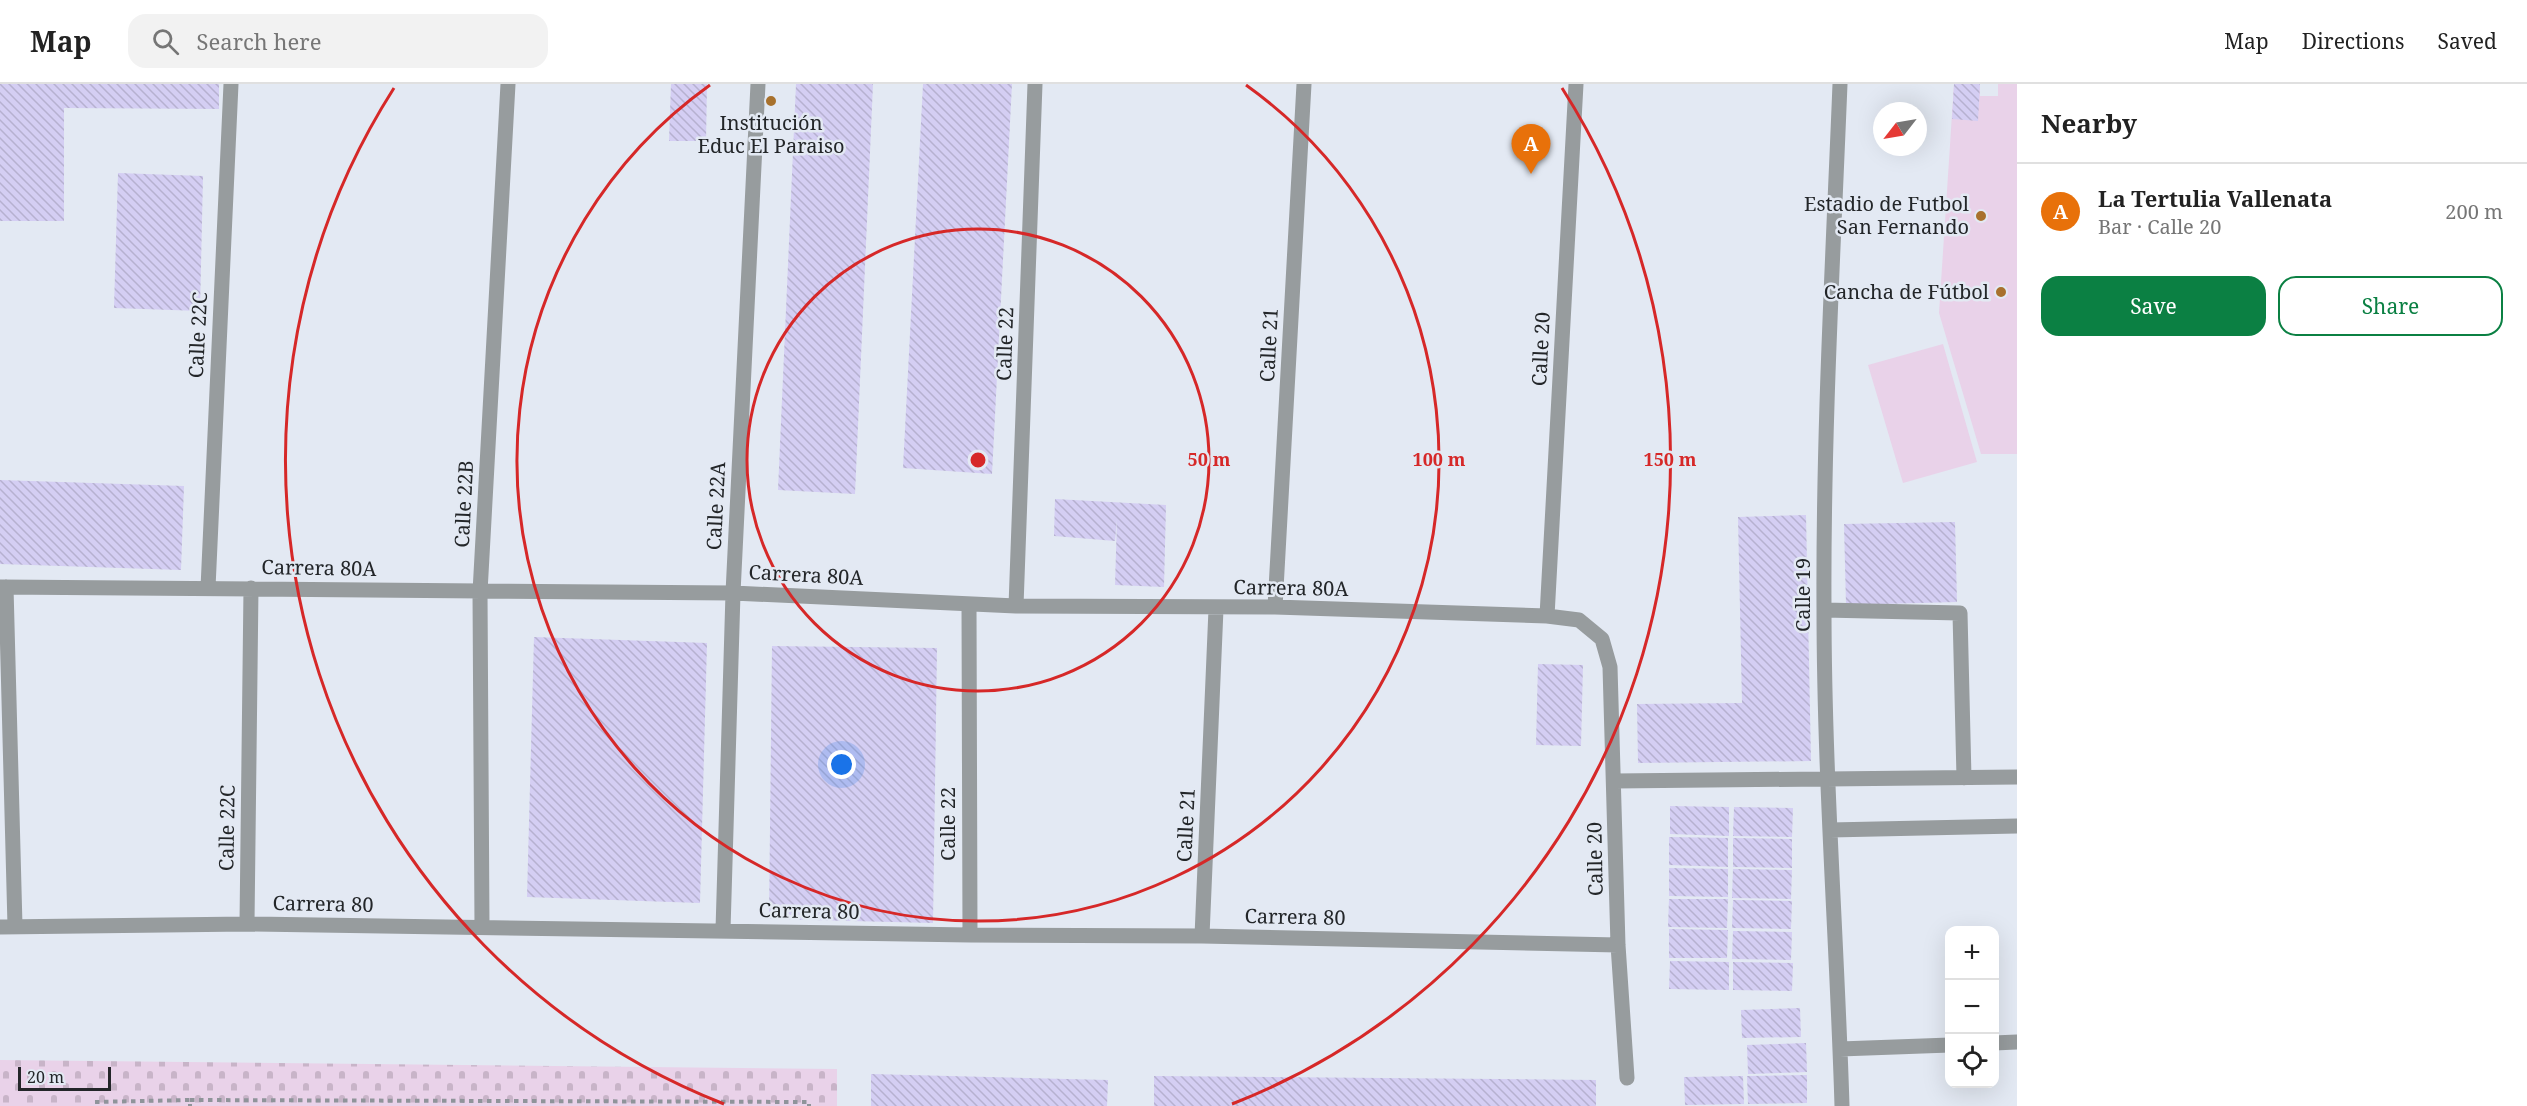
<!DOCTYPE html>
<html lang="en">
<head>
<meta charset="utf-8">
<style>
  body { margin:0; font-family:"Noto Serif",serif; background:#f2f2f2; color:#222 }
  .controls { position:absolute; right:18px; bottom:18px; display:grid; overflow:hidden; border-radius:12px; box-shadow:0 6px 24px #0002 }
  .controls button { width:54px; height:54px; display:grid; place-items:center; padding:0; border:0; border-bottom:2px solid #e0e0e0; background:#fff; color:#222; font:30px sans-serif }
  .compass { position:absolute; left:1873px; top:18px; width:54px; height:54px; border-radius:50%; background:#fff; box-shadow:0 6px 24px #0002; rotate:239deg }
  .scale { position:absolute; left:18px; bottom:15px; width:93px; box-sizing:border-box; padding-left:6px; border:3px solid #232629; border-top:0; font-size:16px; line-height:21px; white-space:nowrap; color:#232629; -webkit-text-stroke:4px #e3e9f3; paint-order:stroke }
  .you { position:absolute; left:842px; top:681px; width:21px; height:21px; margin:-15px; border:4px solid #fff; border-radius:50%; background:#1a73e8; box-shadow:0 0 0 9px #1a73e833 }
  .badge { display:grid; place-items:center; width:39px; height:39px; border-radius:50%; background:#0b8043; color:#fff; font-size:20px; font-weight:700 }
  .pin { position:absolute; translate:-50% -50px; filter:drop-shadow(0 2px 3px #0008) }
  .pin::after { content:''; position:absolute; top:32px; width:21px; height:18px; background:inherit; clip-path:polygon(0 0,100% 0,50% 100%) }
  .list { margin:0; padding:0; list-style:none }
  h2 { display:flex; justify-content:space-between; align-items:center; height:78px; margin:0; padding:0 24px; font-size:26px }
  h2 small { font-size:20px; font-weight:400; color:#767676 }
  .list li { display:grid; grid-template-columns:39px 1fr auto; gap:18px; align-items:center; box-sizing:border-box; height:96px; padding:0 24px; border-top:2px solid #e0e0e0 }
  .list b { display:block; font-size:22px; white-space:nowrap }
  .list p { margin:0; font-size:20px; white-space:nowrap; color:#767676 }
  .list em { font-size:20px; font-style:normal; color:#767676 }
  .actions { display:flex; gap:12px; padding:18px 24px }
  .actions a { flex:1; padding:14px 0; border:2px solid #0b8043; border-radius:18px; text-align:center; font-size:21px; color:#0b8043 }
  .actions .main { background:#0b8043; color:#fff }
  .icon { flex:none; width:33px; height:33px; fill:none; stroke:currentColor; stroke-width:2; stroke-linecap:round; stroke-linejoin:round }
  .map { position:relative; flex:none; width:2017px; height:1022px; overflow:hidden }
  header { display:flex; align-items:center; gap:36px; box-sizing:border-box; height:84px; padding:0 30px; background:#fff; border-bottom:2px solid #e0e0e0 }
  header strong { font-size:28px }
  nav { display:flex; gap:33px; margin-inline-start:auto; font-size:21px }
  .search { width:420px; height:54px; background:#f2f2f2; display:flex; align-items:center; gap:15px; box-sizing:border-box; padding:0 21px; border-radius:18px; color:#767676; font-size:22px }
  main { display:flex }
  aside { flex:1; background:#fff }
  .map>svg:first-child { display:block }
  .cemetery { fill:url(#cemetery-stones) }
  .pitch { fill:#e9d2e9 }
  .building { fill:url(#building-back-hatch) }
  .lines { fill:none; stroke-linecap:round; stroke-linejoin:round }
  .path { stroke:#8f949a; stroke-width:4; stroke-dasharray:4.5 4.5; stroke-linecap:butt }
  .minor { stroke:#979c9e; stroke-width:15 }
  .ring { fill:none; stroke:#d62828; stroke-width:3 }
  .poi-dot { fill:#a8712d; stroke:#e3e9f3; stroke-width:2 }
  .labels { text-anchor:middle; stroke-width:5; stroke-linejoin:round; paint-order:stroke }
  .poi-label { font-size:20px; fill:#232629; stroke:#e3e9f3; text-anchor:end }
  .street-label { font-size:20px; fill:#232629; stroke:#e3e9f3 }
  .centre { fill:#d62828; stroke:#e3e9f3; stroke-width:3 }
  .ring-label { font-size:18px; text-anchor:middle; font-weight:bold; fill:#d62828; stroke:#e3e9f3; stroke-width:5; stroke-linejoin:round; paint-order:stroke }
</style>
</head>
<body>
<header>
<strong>Map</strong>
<div class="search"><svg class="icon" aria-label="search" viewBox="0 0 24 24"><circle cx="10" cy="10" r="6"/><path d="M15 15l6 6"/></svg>Search here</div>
<nav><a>Map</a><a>Directions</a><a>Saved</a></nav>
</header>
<main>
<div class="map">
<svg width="2017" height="1022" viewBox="0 0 2017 1022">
  <defs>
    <pattern id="cemetery-stones" width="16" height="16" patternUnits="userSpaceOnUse" patternTransform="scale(1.5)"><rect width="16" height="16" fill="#e9d2e9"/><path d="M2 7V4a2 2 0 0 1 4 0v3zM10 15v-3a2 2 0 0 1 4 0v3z" fill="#c8b4c8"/></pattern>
    <pattern id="building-back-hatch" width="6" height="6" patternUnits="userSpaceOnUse" patternTransform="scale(1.5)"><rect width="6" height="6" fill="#d4cef3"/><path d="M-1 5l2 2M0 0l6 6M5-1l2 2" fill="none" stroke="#b6b1d0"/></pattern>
  </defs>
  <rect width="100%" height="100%" fill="#e3e9f3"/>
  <path class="cemetery" d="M0 976 837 985V1022H0Z"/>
  <path class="pitch" d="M1954 0H1980V12H1998V0H2017V370H1981L1939 229Z
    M1943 260 1977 378 1903 399 1868 281Z"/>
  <path class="building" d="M0 0H219V25L64 24V137H0Z
    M671 0H707L706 57H669Z
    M796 0H873L855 410 778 406Z
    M923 0H1012L992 390 903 384Z
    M1954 0H1980L1978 37 1952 35Z
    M118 89 203 92 200 227 114 224Z
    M0 396 184 402 181 486 0 480Z
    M1055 415 1166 421 1164 503 1115 501 1117 435 1115 457 1054 452Z
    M1806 431 1811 677 1638 679 1637 620 1742 619 1738 433Z
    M1955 438 1957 518 1846 521 1844 440Z
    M534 553 707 559 700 819 527 813Z
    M772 562 937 564 933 839 769 835Z
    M1538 580 1583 581 1581 662 1536 661Z
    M1670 722 1729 723V752L1670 750Z
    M1734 723 1793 724 1792 753 1733 752Z
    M1669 753 1728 754V783L1669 781Z
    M1733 754 1792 755V784L1733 783Z
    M1669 784 1728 785V813L1669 812Z
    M1733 785 1792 786 1791 815 1732 814Z
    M1669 815H1728L1727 844 1668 843Z
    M1733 816 1792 817 1791 845 1732 844Z
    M1669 845 1728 846 1727 874H1669Z
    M1733 847 1792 848 1791 876 1732 875Z
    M1670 877 1729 878V906L1669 905Z
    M1733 878 1793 879 1792 907 1733 906Z
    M1800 924 1801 953 1742 954 1741 926Z
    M1806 959 1807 988 1748 990 1747 961Z
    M871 990 1108 996 1107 1022H871Z
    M1807 991V1019L1748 1020 1747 992Z
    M1154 992 1596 996V1022H1154Z
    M1743 992 1744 1020 1685 1021 1684 993Z"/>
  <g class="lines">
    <path class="path" d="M190 1016 809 1018V1022
      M95 1018 190 1016V1022"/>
    <path class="minor" d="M1840 0C1833 174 1823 349 1824 524 1824 690 1837 856 1842 1022
      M0 503 733 509 1016 522 1275 523 1547 532 1579 536 1602 555 1610 583 1618 861 1627 994
      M6 503 15 842
      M208 504 231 0
      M969 520 970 851
      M1016 522 1035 0
      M1275 523 1304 0
      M1824 526 1960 529 1964 694
      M1547 532 1576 0
      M1615 697 2017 693
      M1830 746 2017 742
      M247 840 251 504
      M0 843 247 840 970 851 1202 852 1618 861
      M482 843 480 508 508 0
      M723 846 733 509 758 0
      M1202 852 1216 525
      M1994 959 2017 958
      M1840 965 1950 961"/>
  </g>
  <g class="ring">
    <circle cx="978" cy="376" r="231"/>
    <path d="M1246 1A461 461 0 1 1 710 1"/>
    <path d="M724 1020A692 692 0 0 1 394 4M1562 4A692 692 0 0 1 1232 1020"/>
  </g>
  <g class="poi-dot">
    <circle cx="771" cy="17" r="6"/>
    <circle cx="1981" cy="132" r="6"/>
    <circle cx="2001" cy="208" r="6"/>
  </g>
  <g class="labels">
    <g class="poi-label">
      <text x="771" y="46" text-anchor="middle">Institución<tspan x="771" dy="23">Educ El Paraiso</tspan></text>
      <text x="1969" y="127">Estadio de Futbol<tspan x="1969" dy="23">San Fernando</tspan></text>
      <text x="1989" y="215">Cancha de Fútbol</text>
    </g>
    <g class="street-label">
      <text transform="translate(198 251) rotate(-87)" y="7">Calle 22C</text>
      <text transform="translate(1005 260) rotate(-88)" y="7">Calle 22</text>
      <text transform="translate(1269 261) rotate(-87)" y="7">Calle 21</text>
      <text transform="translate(1541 265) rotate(-87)" y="7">Calle 20</text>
      <text transform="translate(464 420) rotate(-87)" y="7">Calle 22B</text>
      <text transform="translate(716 422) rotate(-87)" y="7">Calle 22A</text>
      <text transform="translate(319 484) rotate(1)" y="7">Carrera 80A</text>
      <text transform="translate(806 491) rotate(3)" y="7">Carrera 80A</text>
      <text transform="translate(1291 504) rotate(1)" y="7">Carrera 80A</text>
      <text transform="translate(1803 511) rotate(-90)" y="7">Calle 19</text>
      <text transform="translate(948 740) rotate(-90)" y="7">Calle 22</text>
      <text transform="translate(1186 741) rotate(-87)" y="7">Calle 21</text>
      <text transform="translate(227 744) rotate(-89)" y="7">Calle 22C</text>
      <text transform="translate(1595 775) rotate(-91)" y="7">Calle 20</text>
      <text transform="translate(323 820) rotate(1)" y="7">Carrera 80</text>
      <text transform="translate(809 827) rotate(1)" y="7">Carrera 80</text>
      <text transform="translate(1295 833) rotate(1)" y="7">Carrera 80</text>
    </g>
  </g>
  <circle cx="978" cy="376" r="9" class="centre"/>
  <g class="ring-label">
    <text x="1209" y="382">50 m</text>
    <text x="1439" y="382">100 m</text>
    <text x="1670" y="382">150 m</text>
  </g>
</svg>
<div class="controls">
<button>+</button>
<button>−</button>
<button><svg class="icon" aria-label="locate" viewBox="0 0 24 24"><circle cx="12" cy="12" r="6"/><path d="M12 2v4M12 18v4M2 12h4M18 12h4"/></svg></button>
</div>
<svg class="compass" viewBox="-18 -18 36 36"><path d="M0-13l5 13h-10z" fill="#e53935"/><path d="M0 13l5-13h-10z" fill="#767676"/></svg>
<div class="scale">20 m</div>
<div class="you"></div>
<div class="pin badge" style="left:1531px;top:90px;background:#e8710a">A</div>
</div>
<aside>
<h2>Nearby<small></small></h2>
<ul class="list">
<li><span class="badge" style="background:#e8710a">A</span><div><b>La Tertulia Vallenata</b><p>Bar · Calle 20</p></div><em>200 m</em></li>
</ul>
<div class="actions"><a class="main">Save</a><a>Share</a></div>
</aside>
</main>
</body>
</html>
